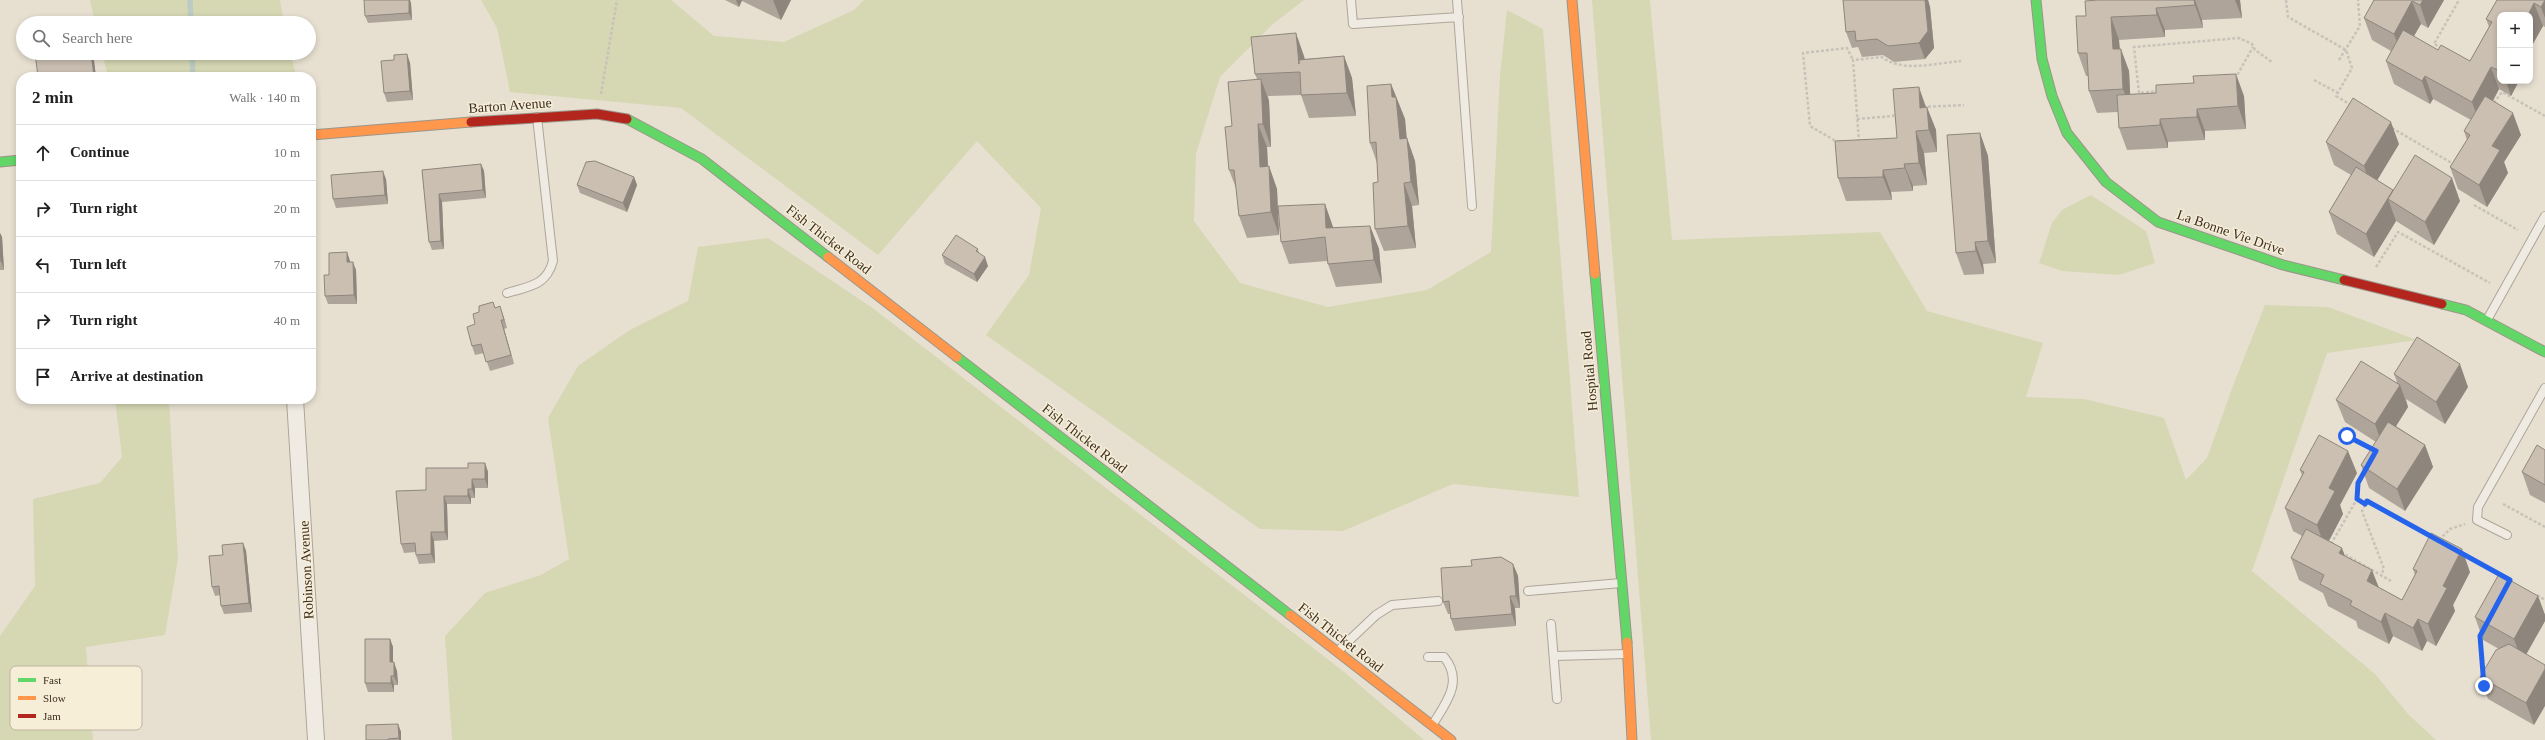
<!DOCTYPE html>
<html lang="en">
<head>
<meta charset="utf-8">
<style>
  body { margin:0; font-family:"Times New Roman",serif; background:#f6f6f6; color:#222 }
  .controls { position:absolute; right:12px; top:12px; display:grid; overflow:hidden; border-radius:8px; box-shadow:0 2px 6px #0003 }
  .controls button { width:36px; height:36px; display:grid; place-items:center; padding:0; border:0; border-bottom:1px solid #e0e0e0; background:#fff; color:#222; font:20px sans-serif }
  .stop { position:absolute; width:12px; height:12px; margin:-9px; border:3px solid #2563eb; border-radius:50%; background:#fff }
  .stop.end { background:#2563eb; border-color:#fff; box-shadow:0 1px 4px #0008 }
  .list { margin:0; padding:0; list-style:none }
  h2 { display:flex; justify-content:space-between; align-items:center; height:52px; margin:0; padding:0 16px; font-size:17px }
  h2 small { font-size:13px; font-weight:400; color:#767676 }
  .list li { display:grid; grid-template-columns:26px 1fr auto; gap:12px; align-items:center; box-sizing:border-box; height:56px; padding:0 16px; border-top:1px solid #e0e0e0 }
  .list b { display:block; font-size:15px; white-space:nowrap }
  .list em { font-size:13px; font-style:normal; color:#767676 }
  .icon { flex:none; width:22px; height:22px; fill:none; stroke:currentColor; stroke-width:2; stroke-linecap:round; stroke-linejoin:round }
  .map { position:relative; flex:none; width:2545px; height:740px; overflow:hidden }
  .search { position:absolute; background:#fff; box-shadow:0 2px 6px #0003; left:16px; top:16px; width:300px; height:44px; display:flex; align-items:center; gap:10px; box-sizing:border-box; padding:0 14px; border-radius:22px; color:#767676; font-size:15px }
  .panel { position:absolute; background:#fff; box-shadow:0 2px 6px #0003; left:16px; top:72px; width:300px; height:332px; border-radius:16px }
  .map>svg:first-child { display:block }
  .green { fill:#d6d7b3 }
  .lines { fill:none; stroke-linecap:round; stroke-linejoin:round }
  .stream { stroke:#bcccc2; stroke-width:5.5 }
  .lane-casing { stroke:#ada599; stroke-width:10 }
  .street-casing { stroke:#ada599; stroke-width:18 }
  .fast-casing { stroke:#9c958a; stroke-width:11 }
  .slow-casing { stroke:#9c958a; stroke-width:11 }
  .jam-casing { stroke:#9c958a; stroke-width:11 }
  .path { stroke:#c8c2b9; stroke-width:2.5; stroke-dasharray:3 2; stroke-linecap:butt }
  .lane { stroke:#efebe3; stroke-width:8 }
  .street { stroke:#efebe3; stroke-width:16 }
  .fast { stroke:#63d668; stroke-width:9 }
  .slow { stroke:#ff974d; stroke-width:9 }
  .jam { stroke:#b3261e; stroke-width:9 }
  .wall { fill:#afa499 }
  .shaded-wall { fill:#8e867d }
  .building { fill:#cbbfb2; stroke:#8e867d }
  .route { stroke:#2563eb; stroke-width:5 }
  .labels { text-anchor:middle; stroke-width:3; stroke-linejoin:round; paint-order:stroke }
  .street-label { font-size:14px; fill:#3d2e20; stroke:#f7eed8 }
  .key { fill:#f7eed8; stroke:#bfb4a1; stroke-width:1 }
  .key-label { font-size:11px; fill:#3d2e20 }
</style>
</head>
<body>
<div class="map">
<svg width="2545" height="740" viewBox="0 0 2545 740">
  <rect width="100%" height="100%" fill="#e7e0d1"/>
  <path class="green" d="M90 0H280L284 23H95Z
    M481 0H671L714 36 784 42 854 10 864 0H1304L1273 24 1220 77 1196 154 1194 221 1240 283 1328 307 1427 290 1491 252 1500 76 1507 10 1543 29 1579 497 1453 484 1343 531 1260 529 986 335 1029 275 1041 208 977 141 878 255 681 108 510 92 497 28Z
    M1592 0H1650L1672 240 1880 232 1927 311 2043 343 2026 397 2084 399 2164 418 2186 480 2207 458 2234 383 2265 305 2328 307 2417 340 2327 353 2252 571 2375 674 2408 714 2436 740H1651Z
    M102 53H291L296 77H108Z
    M2091 195 2146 231 2155 263 2119 275 2062 271 2039 263 2052 223 2062 210Z
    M768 238 874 309 1343 671 1424 740H452L445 636 485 593 541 575 569 559 548 418 578 366 628 331 688 301 698 247Z
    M115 399H169L178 559 165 635 86 647 93 740H0V636L35 586 33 499 100 483 122 457Z"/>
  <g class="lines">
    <path class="stream" d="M190 0 191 23
      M192 53 193 77"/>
    <g class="lane-casing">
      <path id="lane" d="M1351 0 1353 24 1459 17
        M1457 0 1472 206
        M507 293C530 286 546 286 553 261L537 117
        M2487 320 2545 216
        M2507 535 2477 520 2478 507 2545 388
        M1528 591 1621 583
        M1551 624 1557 699
        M1338 651 1376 615 1392 605 1438 601
        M1554 656 1627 654
        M1428 657H1444C1464 681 1446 703 1433 724"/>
    </g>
    <g class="street-casing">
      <path id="street" d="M295 399 316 740"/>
    </g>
    <g class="fast-casing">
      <path id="fast" d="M2036 0 2042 59 2052 96 2067 133 2106 182 2158 222 2283 265 2344 280
        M627 119 702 159 828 257
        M0 162 21 160
        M1595 274 1627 642
        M2442 304 2466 310 2545 352
        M957 357 1290 615"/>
    </g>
    <g class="slow-casing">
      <path id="slow" d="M1572 0 1595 274
        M311 135 471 122
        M828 257 957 357
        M1290 615 1451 740
        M1627 642 1632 740"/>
    </g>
    <g class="jam-casing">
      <path id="jam" d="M471 122 597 114 627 119
        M2344 280 2442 304"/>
    </g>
    <path class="path" d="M2286 0 2288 17 2346 50 2352 68 2336 96 2351 105
      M2442 48 2434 44 2459 0
      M2339 60 2360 26 2358 0
      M2235 79 2253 47
      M2314 80 2338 93
      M2159 91 2139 93 2134 47 2239 38 2252 44 2255 50 2272 62
      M601 94 617 0
      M2494 103 2502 92 2545 116
      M1923 107 1964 105
      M1857 119 1893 116 1897 112
      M2392 128 2455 165
      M1859 142 1853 60 1882 57C1902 73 1936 63 1961 61
      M1839 143 1810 126 1803 53 1847 48 1853 60
      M2474 205 2518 230
      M2376 267 2398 232 2490 283
      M2343 427 2347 436 2373 449
      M2364 471 2358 483 2357 499 2365 505 2367 501 2433 537
      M2503 504 2545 527
      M2365 505 2362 511 2384 569 2381 575
      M2439 540 2450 529 2465 524
      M2331 544 2357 499
      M2341 552 2391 581
      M2461 553 2501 575
      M2537 595 2545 600
      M2482 632 2480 636 2483 674"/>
    <use href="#lane" class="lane"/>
    <use href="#street" class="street"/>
    <use href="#fast" class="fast"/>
    <use href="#slow" class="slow"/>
    <use href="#jam" class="jam"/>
  </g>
  <path class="wall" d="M725 0H791L781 20 742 1 739 7Z
    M1843 0H1928L1930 7 1934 48 1925 59 1894 62 1883 55 1862 57 1858 47 1852 48 1846 32Z
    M2098 0H2240L2242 18 2202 20 2203 28 2165 30V37L2119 40 2120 49 2129 71 2130 94 2244 96 2246 129 2205 131V140L2168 142V148L2127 150 2119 128 2118 112 2097 113 2089 91 2088 76H2086L2078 53 2086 16Z
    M2374 0H2444L2428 28 2421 24 2413 36 2438 50 2470 61 2489 27 2486 19 2545 0V27L2543 26 2530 49V15H2500V81H2519L2511 96 2499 89 2493 101 2521 135 2504 162 2508 173 2487 207 2458 189 2450 167 2467 140 2464 131 2471 120 2433 99 2430 104 2394 84 2386 61 2391 51 2372 40 2364 18Z
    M411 3 412 20 368 23 365 16Z
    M93 53 96 77H38Z
    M407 54 410 63 413 100 387 102 384 93 394 60Z
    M1304 56 1305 59 1344 56 1352 78 1356 116 1309 118 1301 95 1268 96 1269 101 1271 147H1267L1268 166H1269L1277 189 1279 235 1247 238 1239 216 1236 188 1229 170 1232 126 1257 79 1255 74Z
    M1391 84 1405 119 1406 138H1407L1415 161 1419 205 1412 206 1416 248 1384 251 1375 229 1378 182 1377 163 1370 143Z
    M1926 107 1936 130 1937 152 1924 153 1927 185 1913 186V191L1891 192 1892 200 1846 201 1838 178 1897 138Z
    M1980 133 1988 156 1996 263 1983 264 1984 274 1964 275 1956 253Z
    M2326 142 2399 144 2377 180 2393 190 2460 201 2434 245 2396 221 2374 257 2337 234 2329 212 2351 175 2334 165Z
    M481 164 484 171 486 198 442 202 444 249 432 250 429 242 422 170Z
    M634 177 637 185 627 212 580 193 577 185Z
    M386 179 388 204 336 208 333 199Z
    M1325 204 1333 228 1370 226 1379 249 1382 283 1336 287 1328 264 1327 261 1289 264 1281 242Z
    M0 233 2 237 4 270H0Z
    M978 249 979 254 988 266 977 282 945 264 942 255Z
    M347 252 350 262 356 270 357 304H328L325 296 329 275Z
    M495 308 503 315 507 328 504 329 514 364 490 371 484 353 475 355 472 346 475 324Z
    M2394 374 2468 387 2445 424 2406 399 2408 407 2396 426 2425 445 2433 467 2405 511 2369 488 2361 465 2376 442 2345 422 2336 400 2397 382Z
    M2545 450V503L2530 495 2522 472Z
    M485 463 488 472V488H475V498H471V504H447L448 540 434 541 435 563 419 564 416 555V552L404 553 401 544 426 490Z
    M2300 470 2357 473 2340 505 2343 514 2329 541 2378 587 2402 600 2415 575 2413 569 2470 572 2453 605 2455 611 2436 646 2427 641 2422 651 2393 636 2389 644 2358 628 2356 621 2328 606 2323 593 2299 580 2291 558 2302 536 2293 531 2285 508 2302 475Z
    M243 543 246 551 252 612 224 614 221 606 220 595 215 596 212 587 223 555Z
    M1513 564 1518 576 1520 608H1515L1516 626 1455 631 1451 619 1450 614H1448L1443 602Z
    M2538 596 2545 615V621L2526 654 2534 725 2488 699 2480 677 2499 649 2483 640 2475 617Z
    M390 639 393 647V662L397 671 398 685H394V692H368L365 683Z
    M398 724 401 732V740H366Z"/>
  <path class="shaded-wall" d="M409 0H410L411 3 412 20 409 13Z
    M736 0H742L739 7Z
    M773 0H791L781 20Z
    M1925 0H1928L1930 7 1934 48 1925 59 1919 43Z
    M2194 0H2195L2202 20 2203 28 2195 5Z
    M2235 0H2240L2242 18Z
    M2423 0H2444L2428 28 2420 5Z
    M2545 0V18L2541 7Z
    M2412 1 2421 24 2402 57 2394 34Z
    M2534 3 2543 26 2530 49V15H2528Z
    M2156 8 2165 30V37L2157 15Z
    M2111 17 2119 40 2121 72 2113 49Z
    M1296 33 1304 56 1308 86 1299 64Z
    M2121 49 2129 71 2131 111 2123 89Z
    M91 53H93L96 77H95L94 76Z
    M407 54 410 63 413 100 410 91Z
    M1344 56 1352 78 1356 116 1347 93Z
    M2491 67 2499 89 2480 125 2472 102Z
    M2236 74 2244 96 2246 129 2238 106Z
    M2425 76 2433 99 2430 104 2422 81Z
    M1261 79 1269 101 1271 147 1263 124Z
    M2506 81H2519L2511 96Z
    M1391 84 1405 119 1409 161 1400 139 1392 97Z
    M1919 87 1927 110 1929 130 1920 108Z
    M1927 107 1936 130 1937 152 1929 130Z
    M2197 109 2205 131V140L2197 117Z
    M2513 113 2521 135 2504 162 2508 173 2487 207 2479 185 2492 146Z
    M2160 119 2168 142V148L2160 125Z
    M2391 122 2399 144 2372 189 2364 166Z
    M1258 124 1267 147 1269 189 1260 167Z
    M1916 131 1924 153 1927 185 1919 163Z
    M1980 133 1988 156 1996 263 1988 241Z
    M1407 138 1415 161 1419 205 1411 182Z
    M481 164 484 171 486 198 483 190Z
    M1904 164 1913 186V191L1905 168Z
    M1269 166 1277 189 1279 235 1271 212Z
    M1883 170 1891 192 1892 200 1883 177Z
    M383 171 386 179 388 204 385 195Z
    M634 177 637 185 627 212 623 203Z
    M2452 178 2460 201 2434 245 2425 222Z
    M1404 183 1412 206 1416 248 1408 226Z
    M2393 190 2388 199 2396 221 2374 257 2366 234Z
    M439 194 442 202 444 249 441 241Z
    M1325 204 1333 227 1334 251 1326 228Z
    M1370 226 1379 249 1382 283 1374 260Z
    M0 233 2 237 4 270 1 261 0 249Z
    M1975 242 1983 264 1984 274 1976 251Z
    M347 252 350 261V271L347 262Z
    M985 257 988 266 977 282 974 274Z
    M353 262 356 270 357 304 354 295Z
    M500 306 503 315 507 328 504 320Z
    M501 320 504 329 514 364 511 355Z
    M2460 364 2468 387 2445 424 2436 402Z
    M2400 385 2408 407 2383 447 2375 424Z
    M2425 445 2433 467 2405 511 2397 489Z
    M2348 451 2357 473 2340 505 2343 514 2325 548 2317 525 2329 488Z
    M485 463 488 472V488L485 479Z
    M472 479 475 488V498L472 489Z
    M468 489 471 498V504L468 496Z
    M444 496 447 504 448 540 445 532Z
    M431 532 434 541 435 563 431 554Z
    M243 543 246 551 252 612 249 603Z
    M2342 548 2350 570 2339 553Z
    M2462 549 2470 572 2453 605 2455 611 2436 646 2428 624 2443 586Z
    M1513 564 1518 576 1520 608 1516 596Z
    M2372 570 2381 593 2367 581Z
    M1510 596 1515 608 1516 626 1512 614Z
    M2538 596 2545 615V621L2522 662 2514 639Z
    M2385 613 2393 636 2389 644 2381 622Z
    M2418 619 2427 641 2422 651 2413 628Z
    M390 639 393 647V671L390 662Z
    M394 662 397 671 398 685 394 676Z
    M2545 669V706L2534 725 2526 703Z
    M391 676 394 685V692L391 683Z
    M398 724 401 732V740H399V738Z"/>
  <path class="building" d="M364 0H409V13L365 16Z
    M1843 0H1925L1928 31 1919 43 1888 46 1877 39 1856 41 1855 31 1846 32Z
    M2098 0H2194L2195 5 2156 8 2157 15 2111 17 2113 49H2121L2123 89 2089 91 2087 53H2078L2076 16H2086L2085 1Z
    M2374 0H2423L2420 5 2412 1 2394 34 2364 18Z
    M2497 0H2545L2541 7 2534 3 2528 15H2500V71L2491 67 2472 102 2425 76 2422 81 2386 61 2403 30 2438 50 2441 45 2470 61 2492 22 2486 19Z
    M1296 33 1299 64V60L1344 56 1347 93 1301 95 1300 72 1255 74 1251 37Z
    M35 53H91L94 76 84 77H75L74 74 53 77H38Z
    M407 54 410 91 384 93 381 61 394 60V55Z
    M2236 74 2238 106 2197 109V117L2160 119V125L2119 128 2117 95 2156 93V85L2194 83 2193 76Z
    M1261 79 1263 124H1258L1260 167 1269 166 1271 212 1239 216 1234 170H1229L1225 127 1232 126 1228 82Z
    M1391 84 1392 97H1396L1400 139 1407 138 1411 182 1404 183 1408 226 1375 229 1373 183 1378 182 1376 142 1370 143 1367 86Z
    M1919 87 1920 108 1927 107 1929 130 1916 131 1919 163 1904 164 1905 168 1883 170V177L1838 178 1835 141 1897 138 1893 89Z
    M2485 96 2513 113 2492 146 2500 150 2479 185 2450 167 2470 135 2464 131Z
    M2353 98 2391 122 2364 166 2326 142Z
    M1980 133 1988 241 1975 242 1976 251 1956 253 1947 135Z
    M2415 155 2452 178 2425 222 2388 199Z
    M595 161 634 177 623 203 577 185 586 162Z
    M481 164 483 190 439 194 441 241 429 242 422 170Z
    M2356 167 2393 190 2366 234 2329 212Z
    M383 171 385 195 333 199 331 175Z
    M1325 204 1326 228 1370 226 1374 260 1328 264 1325 237 1281 242 1278 206Z
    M956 235 978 249 976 251 985 257 974 274 942 255Z
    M0 249 1 261H0Z
    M347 252V262H353L354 295 325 296 324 275H329V253Z
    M493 302 495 308 500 306 504 320H501L511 355 486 362 481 344 472 346 467 327 475 324 473 314 479 312V306Z
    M2417 337 2460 364 2436 402 2394 374Z
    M2361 361 2400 385 2375 424 2336 400Z
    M2388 422 2425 445 2397 489 2361 465Z
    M2319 435 2348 451 2329 488 2335 491 2317 525 2285 508 2304 472 2300 470Z
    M2537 445 2545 450V485L2522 472Z
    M468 463H485V479H472V489H468V496H444L445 532H431V554L416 555 415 543 401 544 396 491 426 490V468H468Z
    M2306 529 2342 548 2339 553 2372 570 2367 581 2402 600 2417 571 2413 569 2431 533 2462 549 2443 586 2447 588 2428 624 2418 619 2413 628 2385 613 2381 622 2350 605 2352 601 2320 584 2324 575 2291 558Z
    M243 543 249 603 221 606 219 586 212 587 209 556 223 555 222 545Z
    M1501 557 1513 564 1516 596H1510L1512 614 1451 619 1449 601 1443 602 1441 568 1472 566 1471 560Z
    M2499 574 2538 596 2514 639 2475 617Z
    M365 639H390V662H394V676H391V683H365Z
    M2509 644 2545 665V669L2526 703 2480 677 2496 650Z
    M398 724 399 738 388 739V740H366V725Z"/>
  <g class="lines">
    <path class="route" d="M2347 436 2376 451 2358 483 2357 499 2365 504 2367 501 2510 580 2480 636 2484 686"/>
  </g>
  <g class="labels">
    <g class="street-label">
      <text transform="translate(510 105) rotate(-4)" y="5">Barton Avenue</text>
      <text transform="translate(2231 232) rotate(19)" y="5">La Bonne Vie Drive</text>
      <text transform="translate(829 239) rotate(38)" y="5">Fish Thicket Road</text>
      <text transform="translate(1589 371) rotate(-95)" y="5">Hospital Road</text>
      <text transform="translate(1085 438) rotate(38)" y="5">Fish Thicket Road</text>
      <text transform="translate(306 570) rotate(-93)" y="5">Robinson Avenue</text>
      <text transform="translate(1341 637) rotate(38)" y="5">Fish Thicket Road</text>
    </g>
  </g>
  <rect x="10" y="666" width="132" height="64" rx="6" class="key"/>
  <rect x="18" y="678" width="18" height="4" fill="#63d668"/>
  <rect x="18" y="696" width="18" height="4" fill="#ff974d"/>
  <rect x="18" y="714" width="18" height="4" fill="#b3261e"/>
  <g class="key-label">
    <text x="43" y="684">Fast</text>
    <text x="43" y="702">Slow</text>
    <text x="43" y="720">Jam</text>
  </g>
</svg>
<div class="controls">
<button>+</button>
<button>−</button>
</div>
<div class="stop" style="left:2347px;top:436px"></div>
<div class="stop end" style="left:2484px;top:686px"></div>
<div class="search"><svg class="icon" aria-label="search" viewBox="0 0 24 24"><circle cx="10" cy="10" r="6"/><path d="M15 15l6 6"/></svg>Search here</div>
<section class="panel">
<h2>2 min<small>Walk · 140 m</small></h2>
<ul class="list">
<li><svg class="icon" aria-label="ahead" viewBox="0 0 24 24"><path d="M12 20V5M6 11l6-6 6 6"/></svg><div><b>Continue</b></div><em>10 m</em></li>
<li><svg class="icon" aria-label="right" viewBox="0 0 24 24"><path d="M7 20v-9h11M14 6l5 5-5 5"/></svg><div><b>Turn right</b></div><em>20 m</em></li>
<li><svg class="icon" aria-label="left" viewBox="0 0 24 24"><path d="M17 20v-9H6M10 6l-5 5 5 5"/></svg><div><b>Turn left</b></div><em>70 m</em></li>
<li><svg class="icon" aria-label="right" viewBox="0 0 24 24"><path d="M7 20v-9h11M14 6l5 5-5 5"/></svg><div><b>Turn right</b></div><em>40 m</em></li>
<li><svg class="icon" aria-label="arrive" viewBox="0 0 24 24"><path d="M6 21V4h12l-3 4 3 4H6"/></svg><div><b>Arrive at destination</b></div></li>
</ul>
</section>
</div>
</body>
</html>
